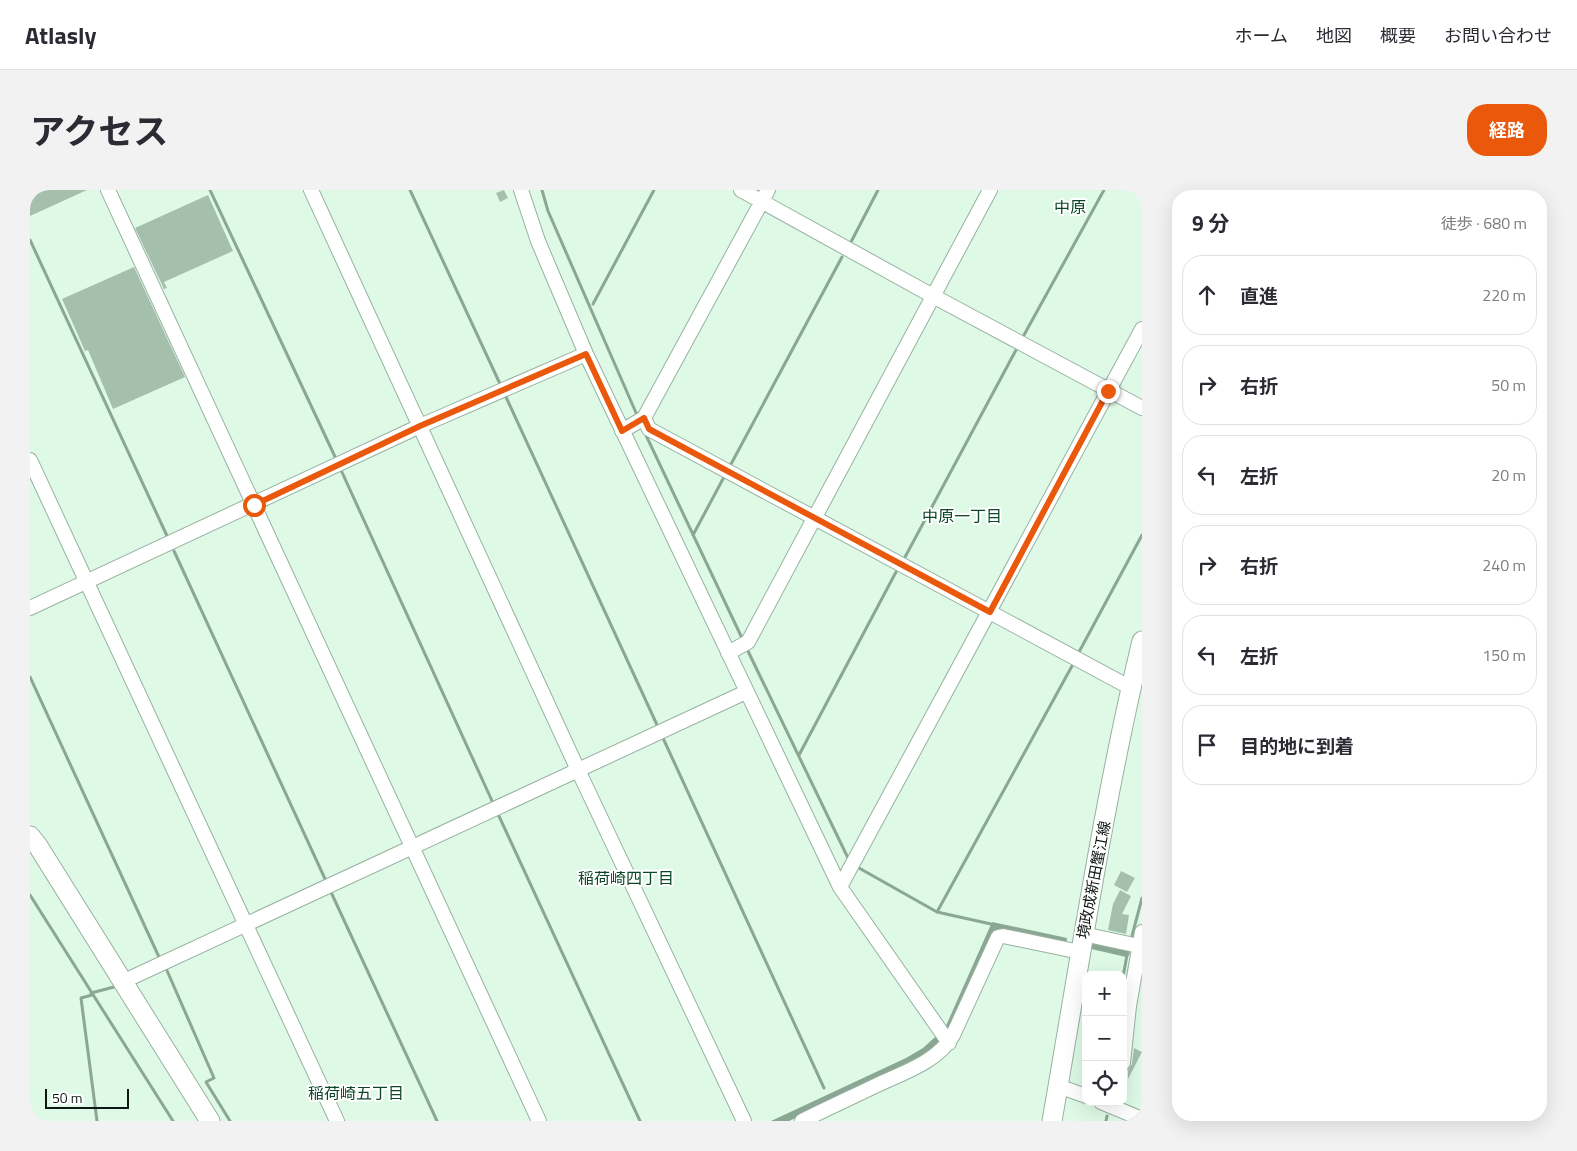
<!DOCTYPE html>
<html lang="ja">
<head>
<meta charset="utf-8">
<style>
  body { margin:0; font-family:"Titillium Web","Noto Sans JP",sans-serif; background:#f2f2f3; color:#2b2b33 }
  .controls { position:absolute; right:15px; bottom:15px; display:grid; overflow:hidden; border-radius:10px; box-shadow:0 5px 20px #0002 }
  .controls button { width:45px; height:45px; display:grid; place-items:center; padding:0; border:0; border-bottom:1px solid #e1e1e2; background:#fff; color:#2b2b33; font:25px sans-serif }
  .scale { position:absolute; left:15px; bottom:12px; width:84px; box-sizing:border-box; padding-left:5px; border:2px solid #0e1812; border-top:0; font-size:14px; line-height:18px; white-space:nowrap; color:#0e1812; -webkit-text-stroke:4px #fff; paint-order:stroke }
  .stop { position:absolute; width:15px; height:15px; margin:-11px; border:4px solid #ea580c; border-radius:50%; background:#fff }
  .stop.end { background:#ea580c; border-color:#fff; box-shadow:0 1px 5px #0008 }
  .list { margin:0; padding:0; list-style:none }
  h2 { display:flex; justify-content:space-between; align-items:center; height:65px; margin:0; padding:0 20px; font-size:21px }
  h2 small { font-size:16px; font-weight:400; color:#7c7c81 }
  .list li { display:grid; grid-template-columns:32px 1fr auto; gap:15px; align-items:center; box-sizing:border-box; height:80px; margin:0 10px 10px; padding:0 10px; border:1px solid #e1e1e2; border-radius:20px }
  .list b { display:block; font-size:19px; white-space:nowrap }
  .list em { font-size:16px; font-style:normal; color:#7c7c81 }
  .icon { flex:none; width:28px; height:28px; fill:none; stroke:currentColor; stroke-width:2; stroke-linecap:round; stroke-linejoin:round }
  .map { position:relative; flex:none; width:1112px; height:931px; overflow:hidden; border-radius:20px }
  header { display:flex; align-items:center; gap:30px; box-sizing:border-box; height:70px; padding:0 25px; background:#fff; border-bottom:1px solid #e1e1e2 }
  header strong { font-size:24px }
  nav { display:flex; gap:28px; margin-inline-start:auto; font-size:18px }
  .intro { display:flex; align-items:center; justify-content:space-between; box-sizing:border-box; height:120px; padding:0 30px }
  h1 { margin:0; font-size:35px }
  .button { padding:12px 22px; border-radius:20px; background:#ea580c; color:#fff; font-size:18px; font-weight:700 }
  main { display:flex; gap:30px; padding:0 30px }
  aside { flex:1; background:#fff; border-radius:20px; box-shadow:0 5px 20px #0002 }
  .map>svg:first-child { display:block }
  .water { fill:#8aa793 }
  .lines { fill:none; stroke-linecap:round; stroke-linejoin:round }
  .stream { stroke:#8aa793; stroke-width:3 }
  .building { fill:#a5bfad }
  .street-casing { stroke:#97b19f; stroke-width:16 }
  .secondary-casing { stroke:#97b19f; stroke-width:21 }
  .street { stroke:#fff; stroke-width:14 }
  .secondary { stroke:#fff; stroke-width:19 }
  .route { stroke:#ea580c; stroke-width:6 }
  .labels { text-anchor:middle; stroke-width:4; stroke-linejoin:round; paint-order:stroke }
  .street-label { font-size:15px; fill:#0e1812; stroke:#fff }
  .neighbourhood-label { font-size:16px; fill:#0b4728; stroke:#fff }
</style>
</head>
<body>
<header>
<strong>Atlasly</strong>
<nav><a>ホーム</a><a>地図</a><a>概要</a><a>お問い合わせ</a></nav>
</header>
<div class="intro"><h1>アクセス</h1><a class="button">経路</a></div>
<main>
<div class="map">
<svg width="1112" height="931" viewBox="0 0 1112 931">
  <rect width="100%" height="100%" fill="#defae7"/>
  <path class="water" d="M962 732 1037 748 1036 755 966 740 919 845 909 856 878 875 759 931H741L876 868 893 858 915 838Z
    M1058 753 1098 760 1100 763 1098 767H1096L1057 758Z"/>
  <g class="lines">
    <path class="stream" d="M180 0 307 271
      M380 0 471 196
      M512 0 518 21 607 225
      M0 50 138 348
      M821 52 848 0
      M563 114 624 0
      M994 145 1074 0
      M476 207 628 537
      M614 241 711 446
      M700 276 812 67
      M311 280 463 613
      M663 345 694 287
      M144 361 296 691
      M874 369 986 160
      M717 459 818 668
      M1049 462 1112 345
      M0 487 129 767
      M633 548 794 898
      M769 565 866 382
      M468 624 610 931
      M829 678 907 722 961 734
      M300 700 407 931
      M0 705 143 931
      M907 722 1042 476
      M1102 746 1112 708
      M135 776 184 888 176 892 200 931
      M1093 787 1097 765
      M61 803 84 797
      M62 805 51 808 67 931
      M1076 931 1077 926"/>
  </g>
  <path class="building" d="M0 0H57L0 26Z
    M474 0 478 8 470 12 466 3Z
    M178 5 203 61 134 92 137 98 134 99 105 38Z
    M104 77 155 187 83 219 58 160 55 161 32 109Z
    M1091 681 1105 688 1097 702 1084 695Z
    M1090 700 1101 706 1092 724 1099 725 1096 744 1078 740 1083 714Z
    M1104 858 1112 862 1098 889V880L1102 874Z"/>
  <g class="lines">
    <g class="street-casing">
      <path id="street" d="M78 0 509 931
        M281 0 548 580 714 931
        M491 0 508 51 556 164 810 697 919 853
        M711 0 903 106 1112 218
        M614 228 619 239 1101 498
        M592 241 614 228 738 0
        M0 270 307 931
        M0 418 390 236 556 164
        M698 463 718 452 960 0
        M810 697 1112 139
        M1053 744 1109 756
        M92 792 716 502
        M1093 873 1099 816 1112 742
        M1028 896 1056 906
        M1071 912 1112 929
        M772 931C796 919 820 908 845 896 872 883 908 872 923 845L968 747 973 746 1050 762"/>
    </g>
    <g class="secondary-casing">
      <path id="secondary" d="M0 646 8 656 180 931
        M1022 931C1050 771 1074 609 1112 451"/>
    </g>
    <use href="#street" class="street"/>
    <use href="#secondary" class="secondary"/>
  </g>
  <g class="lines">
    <path class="route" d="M224 315 390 236 556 164 592 241 614 228 619 239 960 422 1078 201"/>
  </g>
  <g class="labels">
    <g class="street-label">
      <text transform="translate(1064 690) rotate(-79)" y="5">境政成新田蟹江線</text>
    </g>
    <g class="neighbourhood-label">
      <text x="1040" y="23">中原</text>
      <text x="932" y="332">中原一丁目</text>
      <text x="596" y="694">稲荷崎四丁目</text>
      <text x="326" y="909">稲荷崎五丁目</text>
    </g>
  </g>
</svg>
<div class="controls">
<button>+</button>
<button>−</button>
<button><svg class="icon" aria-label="locate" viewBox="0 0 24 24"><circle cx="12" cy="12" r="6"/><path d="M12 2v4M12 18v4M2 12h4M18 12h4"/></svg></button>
</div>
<div class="scale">50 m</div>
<div class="stop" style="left:224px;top:315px"></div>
<div class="stop end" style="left:1078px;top:201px"></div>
</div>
<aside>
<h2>9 分<small>徒歩 · 680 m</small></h2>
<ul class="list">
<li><svg class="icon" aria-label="ahead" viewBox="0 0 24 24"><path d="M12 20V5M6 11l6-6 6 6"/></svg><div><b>直進</b></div><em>220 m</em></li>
<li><svg class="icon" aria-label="right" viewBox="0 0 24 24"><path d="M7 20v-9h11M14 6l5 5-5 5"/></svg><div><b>右折</b></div><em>50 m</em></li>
<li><svg class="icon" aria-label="left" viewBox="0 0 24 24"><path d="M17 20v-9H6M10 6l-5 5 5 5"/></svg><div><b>左折</b></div><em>20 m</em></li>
<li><svg class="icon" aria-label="right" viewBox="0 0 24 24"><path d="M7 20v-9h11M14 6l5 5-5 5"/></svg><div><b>右折</b></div><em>240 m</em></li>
<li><svg class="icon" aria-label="left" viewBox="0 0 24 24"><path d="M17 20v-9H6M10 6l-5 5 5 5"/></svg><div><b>左折</b></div><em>150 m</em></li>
<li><svg class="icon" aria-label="arrive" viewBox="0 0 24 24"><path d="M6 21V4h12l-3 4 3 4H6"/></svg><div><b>目的地に到着</b></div></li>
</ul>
</aside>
</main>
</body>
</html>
